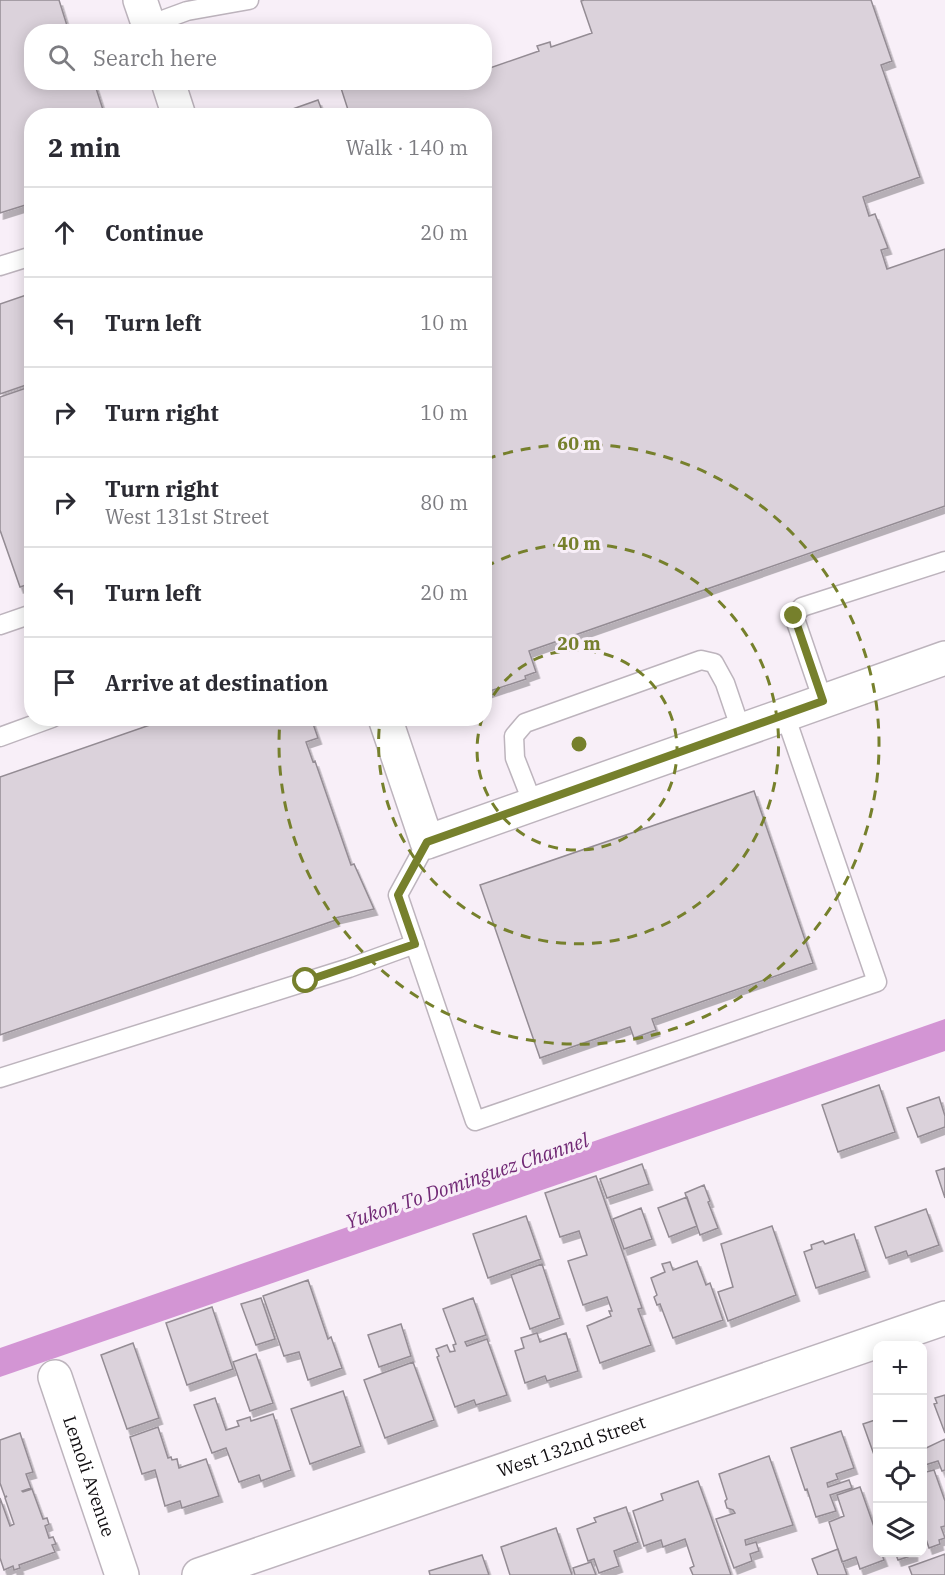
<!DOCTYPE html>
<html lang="en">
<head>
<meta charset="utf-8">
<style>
  body { margin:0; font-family:"IBM Plex Serif",serif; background:#f7f7f7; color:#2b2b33 }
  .controls { position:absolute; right:18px; bottom:18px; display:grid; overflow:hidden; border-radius:12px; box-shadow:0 3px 15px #0003 }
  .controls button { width:54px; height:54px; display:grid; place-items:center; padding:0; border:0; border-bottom:2px solid #e1e1e2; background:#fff; color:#2b2b33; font:30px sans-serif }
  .stop { position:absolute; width:18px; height:18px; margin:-14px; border:4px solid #76802c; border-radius:50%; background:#fff }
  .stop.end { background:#76802c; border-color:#fff; box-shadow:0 2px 6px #0008 }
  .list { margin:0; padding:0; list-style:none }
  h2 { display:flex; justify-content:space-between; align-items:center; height:78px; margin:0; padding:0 24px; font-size:26px }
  h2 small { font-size:20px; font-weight:400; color:#7c7c81 }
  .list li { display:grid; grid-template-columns:39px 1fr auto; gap:18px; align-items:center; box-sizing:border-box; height:90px; padding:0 24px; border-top:2px solid #e1e1e2 }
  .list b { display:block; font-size:22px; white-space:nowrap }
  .list p { margin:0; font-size:20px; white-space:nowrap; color:#7c7c81 }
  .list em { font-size:20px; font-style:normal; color:#7c7c81 }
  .icon { flex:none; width:33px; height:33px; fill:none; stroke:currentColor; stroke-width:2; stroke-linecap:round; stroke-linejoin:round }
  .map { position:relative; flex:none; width:945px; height:1575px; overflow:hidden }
  .search { position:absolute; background:#fff; box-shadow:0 3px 15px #0003; left:24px; top:24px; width:468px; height:66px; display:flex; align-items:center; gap:15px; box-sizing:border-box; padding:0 21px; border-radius:24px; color:#7c7c81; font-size:22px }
  .panel { position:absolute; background:#fff; box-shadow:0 3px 15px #0003; left:24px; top:108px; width:468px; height:618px; border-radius:24px }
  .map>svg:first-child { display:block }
  .water { fill:#d395d4 }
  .building { fill:#dbd2db; stroke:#948c94; stroke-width:1.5; filter:url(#shadow) }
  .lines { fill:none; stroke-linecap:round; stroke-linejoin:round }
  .service-casing { stroke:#bdb4bd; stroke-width:21 }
  .minor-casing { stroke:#bdb4bd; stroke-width:36 }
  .service { stroke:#fff; stroke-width:18 }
  .minor { stroke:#fff; stroke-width:33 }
  .route { stroke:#76802c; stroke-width:8 }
  .ring { fill:none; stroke:#76802c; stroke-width:3; stroke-dasharray:10 8 }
  .labels { text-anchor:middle; stroke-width:6; stroke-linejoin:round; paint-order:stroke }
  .street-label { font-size:18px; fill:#100d10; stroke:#f8eff8 }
  .water-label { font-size:20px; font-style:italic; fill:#712975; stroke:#f8eff8 }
  .centre { fill:#76802c; stroke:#f8eff8; stroke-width:3 }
  .ring-label { font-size:18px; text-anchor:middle; font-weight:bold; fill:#76802c; stroke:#f8eff8; stroke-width:6; stroke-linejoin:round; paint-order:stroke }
</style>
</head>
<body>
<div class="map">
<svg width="945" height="1575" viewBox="0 0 945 1575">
  <defs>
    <filter id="shadow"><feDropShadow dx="3.5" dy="6" stdDeviation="0" flood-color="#0004"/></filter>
  </defs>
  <rect width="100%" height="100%" fill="#f8eff8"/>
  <path class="water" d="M945 1019V1051L0 1377V1348Z"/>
  <path class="building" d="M0 0H59L69 32H32V82H94L105 116H32V203L0 213Z
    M584 0H871L892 61 881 65 920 177 863 197 869 216 875 214 888 248 881 250 887 269 945 249V506L529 651 536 672 525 676 526 679 484 693V116H350L340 85 346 82H437L439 86 449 82H484V70L539 51 537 46 550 42 551 47 592 33 581 1Z
    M318 100 324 116H273Z
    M32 293V383L0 394V304Z
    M32 386V583L20 587 0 530V397Z
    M170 718H311L318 738 306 742 313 762 315 761 351 865 354 864 374 909 335 918 336 920 0 1035V777Z
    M754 791 813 963 652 1019 656 1030 634 1038 630 1027 540 1058 480 885Z
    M879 1085 895 1132 838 1152 822 1105Z
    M939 1097 945 1116V1127L918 1137 907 1108Z
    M642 1164 649 1184 607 1198 600 1179Z
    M945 1168V1198L936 1171Z
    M596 1176 642 1308 638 1309 651 1345 600 1363 587 1326 611 1316 609 1311H612L607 1297 583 1305 568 1261 587 1255 579 1231 560 1237 545 1193Z
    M704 1185 710 1201 708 1202 718 1228 700 1235 685 1193Z
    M687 1197 697 1226 669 1237 658 1208Z
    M641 1208 652 1239 624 1249 613 1219Z
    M926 1209 939 1245 908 1256 906 1251 886 1258 875 1227Z
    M526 1216 541 1259 488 1278 473 1234Z
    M772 1226 796 1295 728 1321 718 1292 733 1287 721 1244Z
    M854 1234 866 1271 816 1288 804 1252 812 1249 811 1245 823 1241 825 1244Z
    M697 1261 706 1285 710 1283 723 1320 673 1338 660 1304 657 1305 654 1297 657 1295 651 1278 665 1272 662 1264 670 1262 673 1270Z
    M542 1264 560 1318 530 1329 511 1275Z
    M308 1280 328 1339 331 1337 342 1368 308 1380 299 1352 284 1356 263 1296Z
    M261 1298 275 1339 256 1345 241 1304Z
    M473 1298 486 1335 465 1342 467 1346 487 1339 507 1395 476 1405 474 1400 455 1407 437 1357 439 1356 436 1349 447 1345 450 1352 455 1351 453 1345 456 1344 443 1309Z
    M212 1307 233 1369 187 1385 166 1323Z
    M401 1324 411 1356 379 1367 368 1335Z
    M537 1333 540 1342 566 1333 578 1371 547 1381 545 1376 525 1383 515 1351 524 1348 521 1338Z
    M133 1343 159 1418 127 1429 101 1355Z
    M256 1354 273 1403 250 1411 233 1362Z
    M413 1362 434 1420 385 1438 364 1380Z
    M343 1391 361 1446 310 1464 291 1409Z
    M945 1395V1433L934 1404 937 1403 935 1398Z
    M215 1398 226 1430 239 1426 237 1421 250 1417 251 1421 273 1414 291 1470 261 1481 259 1475 239 1482 226 1448 212 1453 194 1405Z
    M878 1419V1466L863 1424Z
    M158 1427 168 1458 171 1457 172 1460 177 1459 179 1468 206 1459 219 1496 182 1508 180 1501 165 1506 155 1470 142 1474 130 1437Z
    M841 1431 854 1468 836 1474 838 1479 827 1483 828 1487 849 1480 852 1488 830 1495 836 1511 816 1517 807 1489 805 1490 791 1448Z
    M20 1433 33 1472 26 1474 31 1488 22 1491 23 1492 32 1489 43 1519 47 1518 49 1524 45 1526 49 1538 53 1537 56 1544 52 1545 55 1552 19 1565 20 1568 14 1570 13 1566 4 1570 0 1558V1498L10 1526 14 1524 5 1498 7 1496 5 1497 0 1483V1440Z
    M945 1439V1470L942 1471 938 1461 925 1465 922 1450Z
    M769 1456 793 1525 745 1540 746 1545 756 1542 759 1551 750 1554 752 1561 734 1568 716 1519 735 1513 733 1510 727 1508 725 1501 727 1499 719 1474Z
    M934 1470 945 1501V1526L941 1527 945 1538 939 1540 940 1544 929 1548 924 1533H922V1473Z
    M698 1481 711 1517 731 1575H693L690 1568 694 1566 685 1539 663 1547 661 1540 644 1546 633 1511 663 1500 661 1494Z
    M860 1487 878 1538V1552H881L884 1560 860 1569 856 1557 842 1562 829 1522 844 1516 837 1495Z
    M626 1507 638 1542 614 1551 619 1566 599 1573 594 1559 588 1561 577 1529 596 1522 594 1518Z
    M556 1528 572 1575H510L501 1547Z
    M838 1549 847 1575H818L812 1559Z
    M895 1552H914V1555L898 1560Z
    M945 1554V1575H912L909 1567Z
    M482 1555 489 1575H430L429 1571Z
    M591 1562 596 1575H575L573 1568Z"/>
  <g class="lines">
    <g class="service-casing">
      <path id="service" d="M149 25 187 11 249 0
        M0 266 32 256
        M0 625 32 614
        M823 701 794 616 802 607 945 561
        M0 737 52 718
        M533 804 515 758 514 736 525 723 701 660 714 663 725 683 741 730
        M427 842 398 895 475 1121 877 982 785 715
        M0 1078 349 968 415 944"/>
    </g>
    <g class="minor-casing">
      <g id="minor">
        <path d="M140 0 151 32"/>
        <path d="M168 82 179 116"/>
        <path d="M385 718 427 842 945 658"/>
        <path id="s1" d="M55 1377 122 1575"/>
        <path id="s2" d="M199 1575 945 1318"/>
      </g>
    </g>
    <use href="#service" class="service"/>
    <use href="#minor" class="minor"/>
  </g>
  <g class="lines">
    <path class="route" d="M306 981 415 944 398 895 427 842 823 701 794 616"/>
  </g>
  <g class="ring">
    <path d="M485 711A100 100 0 1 1 482 719"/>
    <path d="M485 567A200 200 0 1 1 380 720"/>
    <path d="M486 459A300 300 0 1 1 280 720"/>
  </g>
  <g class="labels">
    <g class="street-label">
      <text dy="6" stroke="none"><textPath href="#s2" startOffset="394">West 132nd Street</textPath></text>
      <text dy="6" stroke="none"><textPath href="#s1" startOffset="105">Lemoli Avenue</textPath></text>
    </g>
    <g class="water-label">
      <text transform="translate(467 1181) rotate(-19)" y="7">Yukon To Dominguez Channel</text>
    </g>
  </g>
  <circle cx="579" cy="744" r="9" class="centre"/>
  <g class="ring-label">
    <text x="579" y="450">60 m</text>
    <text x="579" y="550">40 m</text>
    <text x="579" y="650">20 m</text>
  </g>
</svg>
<div class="controls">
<button>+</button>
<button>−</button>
<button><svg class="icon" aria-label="locate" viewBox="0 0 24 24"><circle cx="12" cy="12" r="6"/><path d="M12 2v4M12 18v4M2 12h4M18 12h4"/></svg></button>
<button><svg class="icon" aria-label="layers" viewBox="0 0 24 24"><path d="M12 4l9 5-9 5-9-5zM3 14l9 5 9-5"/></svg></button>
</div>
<div class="stop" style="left:306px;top:981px"></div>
<div class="stop end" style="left:794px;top:616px"></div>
<div class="search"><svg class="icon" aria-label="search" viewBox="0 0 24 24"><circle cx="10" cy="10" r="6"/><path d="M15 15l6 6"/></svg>Search here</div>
<section class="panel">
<h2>2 min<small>Walk · 140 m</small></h2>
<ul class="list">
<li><svg class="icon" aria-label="ahead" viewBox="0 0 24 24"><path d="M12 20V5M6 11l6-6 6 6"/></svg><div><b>Continue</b></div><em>20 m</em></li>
<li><svg class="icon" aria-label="left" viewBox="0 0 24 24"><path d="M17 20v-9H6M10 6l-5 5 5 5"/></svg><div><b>Turn left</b></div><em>10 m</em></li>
<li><svg class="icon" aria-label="right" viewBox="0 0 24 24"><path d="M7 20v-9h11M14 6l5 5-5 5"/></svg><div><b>Turn right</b></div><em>10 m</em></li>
<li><svg class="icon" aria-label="right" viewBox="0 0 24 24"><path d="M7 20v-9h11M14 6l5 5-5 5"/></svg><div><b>Turn right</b><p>West 131st Street</p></div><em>80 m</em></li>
<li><svg class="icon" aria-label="left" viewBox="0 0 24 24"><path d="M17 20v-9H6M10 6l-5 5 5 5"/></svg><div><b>Turn left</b></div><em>20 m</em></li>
<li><svg class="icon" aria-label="arrive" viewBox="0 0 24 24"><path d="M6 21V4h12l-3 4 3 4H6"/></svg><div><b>Arrive at destination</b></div></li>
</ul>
</section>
</div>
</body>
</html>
